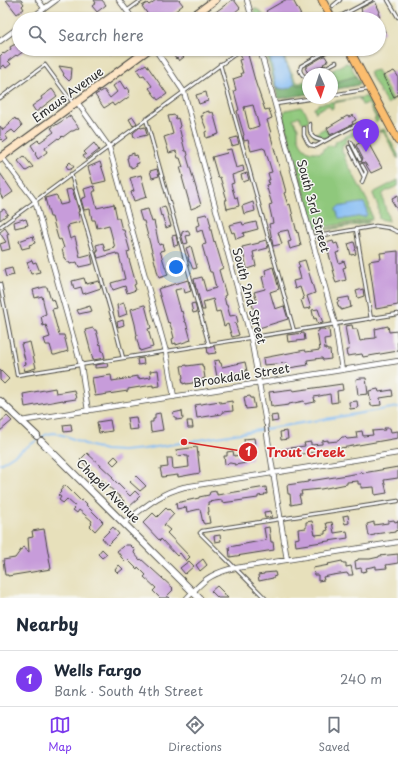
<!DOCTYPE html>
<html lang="en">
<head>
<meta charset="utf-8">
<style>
  body { margin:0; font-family:"Playpen Sans",sans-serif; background:#f2f2f3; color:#1f2937 }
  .compass { position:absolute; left:302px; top:68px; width:36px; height:36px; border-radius:50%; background:#fff; box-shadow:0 1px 3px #0004; rotate:177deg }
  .you { position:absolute; left:176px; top:267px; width:14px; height:14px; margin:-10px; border:3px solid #fff; border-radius:50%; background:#1a73e8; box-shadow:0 0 0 6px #1a73e833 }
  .badge { display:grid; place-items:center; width:26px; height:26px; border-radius:50%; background:#7c3aed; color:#fff; font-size:13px; font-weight:700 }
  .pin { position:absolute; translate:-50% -33px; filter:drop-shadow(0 1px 2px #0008) }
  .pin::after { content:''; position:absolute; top:21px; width:14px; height:12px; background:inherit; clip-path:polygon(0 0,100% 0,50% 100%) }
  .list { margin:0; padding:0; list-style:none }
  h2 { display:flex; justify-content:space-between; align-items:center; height:52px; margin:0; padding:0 16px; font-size:17px }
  h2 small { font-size:13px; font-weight:400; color:#747a83 }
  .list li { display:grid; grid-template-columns:26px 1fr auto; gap:12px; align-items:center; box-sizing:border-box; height:56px; padding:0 16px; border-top:1px solid #e0e1e3 }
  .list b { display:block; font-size:15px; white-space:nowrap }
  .list p { margin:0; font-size:13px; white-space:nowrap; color:#747a83 }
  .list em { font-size:13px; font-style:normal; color:#747a83 }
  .icon { flex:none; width:22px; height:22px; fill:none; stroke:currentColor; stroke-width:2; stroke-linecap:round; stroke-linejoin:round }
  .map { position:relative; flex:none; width:398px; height:598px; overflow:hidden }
  .search { position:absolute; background:#fff; box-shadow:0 1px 3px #0004; left:12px; right:12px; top:12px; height:44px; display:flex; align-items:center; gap:10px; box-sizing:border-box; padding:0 14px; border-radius:22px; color:#747a83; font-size:15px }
  .sheet { height:108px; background:#fff }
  nav { display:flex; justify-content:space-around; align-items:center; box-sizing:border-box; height:56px; border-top:1px solid #e0e1e3; background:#fff; font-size:11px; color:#747a83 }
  nav a { display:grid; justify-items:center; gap:2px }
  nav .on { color:#7c3aed }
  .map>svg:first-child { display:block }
  .green { fill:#8fc87c; stroke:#5d7a54 }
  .forest { fill:#73ac6c; stroke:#4f6c4c }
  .water { fill:#84bcf4; stroke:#587490 }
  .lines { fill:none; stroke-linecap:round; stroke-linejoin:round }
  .stream { stroke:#84bcf4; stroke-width:2 }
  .building { fill:#c79cda; fill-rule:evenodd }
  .service-casing { stroke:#474641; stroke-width:4.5 }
  .minor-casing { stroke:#474641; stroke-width:6 }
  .tertiary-casing { stroke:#474641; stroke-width:8 }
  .secondary-casing { stroke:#474641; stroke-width:9 }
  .primary-casing { stroke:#474641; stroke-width:9 }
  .service { stroke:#fff; stroke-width:2.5 }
  .minor { stroke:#fff; stroke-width:4.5 }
  .tertiary { stroke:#fff; stroke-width:6 }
  .secondary { stroke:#fde5c5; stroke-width:7 }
  .primary { stroke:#fbbd6e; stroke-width:7 }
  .labels { text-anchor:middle; stroke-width:3; stroke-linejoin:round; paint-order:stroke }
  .street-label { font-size:12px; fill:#2b2b2b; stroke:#f6f6f2 }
  .leader { fill:none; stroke:#d62828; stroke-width:1.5 }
  .callout-dot { fill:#d62828; stroke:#f6f6f2; stroke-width:1.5 }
  .mark-label { font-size:12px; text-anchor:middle; font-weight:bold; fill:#fff }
  .callout-label { font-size:13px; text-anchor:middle; font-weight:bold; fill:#d62828; stroke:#f6f6f2; stroke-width:3; stroke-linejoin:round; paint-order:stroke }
</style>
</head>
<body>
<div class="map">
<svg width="398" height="598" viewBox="0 0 398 598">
  <rect width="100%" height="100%" fill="#f6f6f2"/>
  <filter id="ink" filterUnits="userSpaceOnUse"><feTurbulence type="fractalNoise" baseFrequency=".025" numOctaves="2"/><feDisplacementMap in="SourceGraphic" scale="8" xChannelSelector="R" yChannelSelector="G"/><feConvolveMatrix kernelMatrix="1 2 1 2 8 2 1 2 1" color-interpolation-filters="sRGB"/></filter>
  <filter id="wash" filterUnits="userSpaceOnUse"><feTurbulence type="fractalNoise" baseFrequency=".012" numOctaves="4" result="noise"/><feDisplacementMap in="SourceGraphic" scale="16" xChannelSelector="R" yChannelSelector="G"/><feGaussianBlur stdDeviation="0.9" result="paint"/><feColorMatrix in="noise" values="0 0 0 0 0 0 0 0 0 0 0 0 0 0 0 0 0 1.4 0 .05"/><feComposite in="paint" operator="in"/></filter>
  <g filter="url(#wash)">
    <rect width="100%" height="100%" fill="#e7e0bb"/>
    <path class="green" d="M254 9C260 9 263 14 266 19H256Z
      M265 49H275L283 52 286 62 297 82 299 83 305 81 308 82V84L298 85 281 89 275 87Z
      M346 63 350 64 356 76 332 83V74H327C333 70 339 66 346 63Z
      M377 70 393 100 387 104 369 72Z
      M364 97H367L379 120 376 123 375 120 374 119 376 118 368 103 363 105H362L359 98 333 103V108L331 109 329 105 318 110 316 113 314 108 318 106V104Z
      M301 107 306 112 309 120 307 122 304 123 302 122 299 116 293 119 298 128V137L303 147 308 151 313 152H316L318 153C321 153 322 152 323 149L330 145 332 146 335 145V142L350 134 358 127 360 128 362 131 346 139 345 144H343L342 146V153L344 154 345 159 369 204 372 219 319 228 315 227 283 114 286 110Z
      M282 111V115L314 230 281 114Z
      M325 128 330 136 323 139V137L321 136 317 137 313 135Z
      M384 129 398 155V159L383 131 379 132V131Z
      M398 180V186C394 188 386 190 383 194 381 197 388 215 389 221L379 219 378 206 373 194V193Z
      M369 221 370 222 369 223 320 231H316L317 230H320Z"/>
    <path class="forest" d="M356 76 360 82 359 84 358 85 332 90V83Z
      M295 83 298 85 308 84V94L278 99 275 87 281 89 293 86Z"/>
    <path class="water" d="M277 51 281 52 283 58 295 83C291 90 280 91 276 85L270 58 273 52Z
      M360 203H364L366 207 367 214 365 217C356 215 348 221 339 218L336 209 338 207Z"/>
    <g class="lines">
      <path class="stream" d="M0 464 47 434 54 433 66 436 87 445 105 450 122 451 144 449 398 407"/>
    </g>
    <g id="blocks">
      <path class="building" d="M6 0H21L24 4 22 6 24 9 17 14Z
        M94 0H102L106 5 97 12 92 6 96 3Z
        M156 0H179L183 5 169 16 171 19H151L142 6 147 3 149 5Z
        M232 0H234L240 8 229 17 231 19H206Z
        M285 0H293L303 19H271L266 11Z
        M375 1 380 12 378 13 380 17 378 18 379 19H365L362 12 361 8Z
        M379 19 385 32 379 35Z
        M19 42V49H27L17 56 16 55 8 61 11 64 6 68 4 65 0 69V56L3 53 4 54 11 49 10 47Z
        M107 49H118L111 54Z
        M169 49H179L183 54 182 55 184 57 179 61 177 58 176 59Z
        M247 51 256 84 265 110 269 109 272 118 267 120 271 133H270L286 192 284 193 288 205 290 204 297 233 298 232 301 246 290 249 288 242 291 241 288 230 278 232 282 244 273 246 269 224 273 223 269 205 272 204 266 185 269 184 268 180H270L268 173 272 172 265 149H264L263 148 251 151 248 140 244 141 243 136 244 135 237 111 239 110 234 91 236 90 233 79 242 76 241 73H243L239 60 242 59 240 54ZM253 105 259 126 250 129 249 128 244 107Z
        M324 56H325L328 61H326L327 62 323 64 324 65 308 73 305 68 307 67V66Z
        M146 64 167 94 158 100 149 88 152 86 144 75 141 76 137 70Z
        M59 66 72 68 71 79 69 81 63 75 64 74Z
        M394 71 398 76V95L394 97 383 76Z
        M120 81 125 89 127 87 130 91 128 93 130 96 119 104 118 103 114 106 112 103 104 108 95 95 104 90 110 98 117 92 113 86Z
        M52 89 57 96 36 112 32 106 42 99 41 97Z
        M206 92 208 101 199 104 196 95Z
        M209 111V113L213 112 219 134 206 138 205 132 207 131 201 116H203L202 113Z
        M175 115 176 119 178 118 180 126 179 127 185 151H187L188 155 187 156V157L201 205H199V206L191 209 182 177H183L180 167H183L180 158H178L176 151 169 153 164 137 173 134 168 116Z
        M353 115 356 120 352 122 353 124 330 135 327 128 347 116 349 117Z
        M70 116 79 128 73 131H71L63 137 62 136 59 139 58 138 45 148 47 152 38 159 35 154 36 153 31 145 38 140 40 142 54 132 51 128Z
        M133 117 137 123 133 126 129 119Z
        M15 118 16 120 17 119 22 126 15 133 12 130 5 135 8 139 4 142 1 139 0 140V126L3 130 10 124 9 123Z
        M140 127 141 128 145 127 147 135 134 138 133 133Z
        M237 137 239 144 232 146 230 139Z
        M366 139 382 168 371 173 365 163 361 162 363 159 356 145Z
        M94 143 99 150 86 160 83 156 86 154 84 152Z
        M231 149 236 168 243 166 244 171 232 175 234 183 231 184 235 198 237 197 239 206 227 209 225 200H227L220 177 218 178 212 157 227 153 226 150Z
        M134 153V156L137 155 139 163 136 164 137 166 131 168V166H129L127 158H128V155Z
        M24 156 33 167 26 171 18 161Z
        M70 162 74 167 69 170 66 166Z
        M100 162 105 177 106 181 93 184 88 167Z
        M157 169 159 176 152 178 150 171Z
        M0 173 13 192 3 199 0 194Z
        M247 173 249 180 243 182 241 175Z
        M141 175 147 197 134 201 131 192 134 191 130 178Z
        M94 186 96 191H94L93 193 97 208 114 204 117 218H119L122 230H124L130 251 127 252 136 284 134 285 136 290 127 293 125 286 113 290 111 283 125 279 119 255H117L116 253 98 258 96 252H98L96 245 103 243 105 251 115 248 109 225 97 228 95 220H92L90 209 84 210 81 199 86 197 84 189Z
        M72 189 79 211 78 212 80 222 68 225 69 227H67L70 239 75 237 80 257 91 254 93 264 79 267 77 262 70 264 69 262H67L65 257H64L62 249 64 248 61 239 59 240 58 238 52 217H50L45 198 56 195 57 196 60 205 69 203 66 190Z
        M398 195V211L392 201 393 200 392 198Z
        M253 202 255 211 244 214 242 206Z
        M165 206 171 226 166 228 162 215 161 216 159 208Z
        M4 209 8 214 0 220V211Z
        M148 209 152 222 154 221 159 245 162 244 164 250 160 251 168 275 159 278 144 221H142L139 211Z
        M206 214 207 216 208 215 211 226H210L214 242 215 241 223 268 219 270 226 295 224 296 226 305H227L230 316 236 315 238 322 235 323 239 335 232 337 228 324 224 326 220 311 216 312 213 299 203 302 205 310H202L197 289H196L194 279 202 277 206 291 216 288 212 272H210L208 266 202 245 206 244 202 230 197 232 196 226 200 225 198 216Z
        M23 219V220L26 219 28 225 15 228 14 222Z
        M242 222 243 225 256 222 258 229 243 233 244 236 236 239 234 232 232 233 229 225Z
        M5 228 9 234 7 235 10 249 2 251 0 244 6 242 0 233V232Z
        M188 230 190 235 186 236 188 243 184 244 181 234H182V232Z
        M176 235 178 245 174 246 172 236Z
        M33 236 35 243 29 245 30 247 22 249 19 241Z
        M266 240 268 248 253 252 256 266 247 269 242 247 259 243V242Z
        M333 241 334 244 337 243 340 252 336 253 339 263 344 261 346 267 343 268 346 280 336 283 334 278 335 277 326 243Z
        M354 242 356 249 355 250 356 254 351 255 348 244Z
        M191 246 197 268 193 269 190 262H189L188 257H189L186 248Z
        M398 251V305L376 309 369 261 381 259 380 253Z
        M32 260 33 263 36 262 40 272 31 274 27 262Z
        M305 260 315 293 307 296 311 308 304 309 301 300 304 299 300 287 295 289 293 281 301 279 298 268H300L298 262Z
        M273 267 279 289 270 292 275 309 284 306 288 319 259 328 252 304 257 302 254 292 265 289 262 277 266 276 265 270Z
        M12 268 14 275 6 277 4 270Z
        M84 278 86 284 99 281 101 288 83 294 81 287 74 289 72 281Z
        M188 280 191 291 185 293 184 288 175 290 181 312 182 311 185 322H186L191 340 176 345V343L173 344 172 339 174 338 172 330 169 322 168 323 158 289Z
        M44 287H47L51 300 54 299 57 308 52 309 59 335H64L68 351 55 355H53L50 345H46L44 339 50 337 46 325 43 326 41 316 46 314 42 296 35 298 33 290Z
        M363 289 364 296 358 298 356 291Z
        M349 297 351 307 341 310V308H339L337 302H339L338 299Z
        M124 303 127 314 119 317 117 305Z
        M195 303 197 312 193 313 191 304Z
        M144 305H145L151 328 148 329 153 347 140 351 136 336 137 335 135 324 131 309Z
        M90 306 92 311 79 314 77 310Z
        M318 309 323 323 318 324 316 318 314 319 312 310Z
        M123 320 124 325 118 327 117 322Z
        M352 325 353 329H357L360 341 365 340V339L376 338 375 329 388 326 389 332 397 331 398 351 363 357 362 354 347 356 346 350H349L345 326Z
        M93 328 94 330H96L100 345 101 344 102 351H103L105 358 93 360 85 330Z
        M319 329H324L325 330 329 329 330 338 324 339 325 349H327V350H330L331 359 323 360 322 358 307 360 308 365 289 368 287 363 264 365 263 358 305 350 306 352 320 350 317 331H319Z
        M304 333 305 340 288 342 287 335Z
        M30 342 36 368 25 371 23 365 26 364 21 344Z
        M214 346 216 353 208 354 207 347 209 348Z
        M143 358 144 364 138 365 137 359Z
        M219 360 220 363H221L222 367 245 362 247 371 217 377 214 361Z
        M107 363 108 367 95 368V365Z
        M202 364V366H203L205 378 202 379V380L193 382V383L186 384V383L183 384 182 378H183L181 366 187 365V366Z
        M0 370 9 379 4 384 0 380Z
        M158 370 160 386 153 387V385L128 389V391L95 396 92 378 111 375 112 381 131 378V377L138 376V379L151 377 150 371Z
        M361 378H366L368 394 358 395 356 379Z
        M342 384 343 390 337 391 338 402 331 403 330 394 314 397 315 402 305 404 304 401 289 404V405L273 407V405L271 406 269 392 293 389V391Z
        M55 388 56 393 74 390 76 399 63 401V400L25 407 23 394Z
        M378 389 379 392 392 390 393 396 380 398 381 405 371 406 369 391Z
        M250 396 251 398H253L255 408 246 409 244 397Z
        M220 401V403L232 401 233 411 222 412V414L197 418 195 405Z
        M357 401 358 408 350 409 349 402Z
        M182 411 183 419 176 420V417H174L173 413Z
        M160 413 163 430 151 432 150 422H153V419H155V414Z
        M277 415 278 421 272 422 271 416Z
        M7 416 12 421 0 431V422Z
        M136 417 138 429 129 430 127 418Z
        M110 420 112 431 99 433 97 422Z
        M187 421H192L193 428H188Z
        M71 424 72 431 64 432 63 425Z
        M384 428H390L391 432 398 431V438L347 447 283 457 282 449 305 446 304 443 311 442V445L322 444V441L328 440V442L338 441 342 437H345L347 439 357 438 356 432 362 431 363 436 373 435 372 431 385 430Z
        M287 431 288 439 281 440 280 432Z
        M254 438 255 444 250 445 252 460 246 461V463L235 465V464L230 463 225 464 224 456H227V452L233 451 234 456 246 454 244 439Z
        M197 447 200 473 178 477V475L162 477 160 468 168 467 167 458H172L173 469 189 467 188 456H185V455L177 456 176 450Z
        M87 453 99 464 113 477 112 478 130 496 135 491 140 496 137 499H138L129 507 123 502 124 501 102 480 101 482 97 478 98 477 80 460Z
        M115 456 119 460 114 465 110 461Z
        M398 467V478L384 480 387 493 375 495 374 487 361 488V484H358V481L347 482V484L321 489 301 491 302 495H299L301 503 291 505 290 494H288L287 485 308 482V481L316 480 360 473 361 471 363 473Z
        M136 476 146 486 140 491 130 482Z
        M65 485 81 501 83 500 87 504 86 505 103 522 95 531 90 526 92 524 91 523 92 521 84 514 79 510 77 513 73 510 76 507 67 499 63 503 59 500 61 497 58 495 61 492 60 491Z
        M266 487 267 494H264L265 495 258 496V498L222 503V500L208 502 209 512H208L210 523 204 524V523H203L200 509 187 512 186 507 177 509 176 503 199 498V497L209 495 210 492 216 491V493H217V495Z
        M166 508 168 510 169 509 174 514 164 525 170 530 167 533 190 557 186 561 180 553 177 556 161 539 160 541 143 523 153 513 157 517Z
        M271 511 272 517 265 518 264 512Z
        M348 515 349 523 345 524 343 516Z
        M394 520 395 522 398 521V530L395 531V532L389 533V532L375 534V535L369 536 367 524 374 522V525L388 523V521Z
        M312 521 315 535 325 534V531L328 530 326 523 332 522 334 533 347 531 348 538 296 546 295 539 299 538 298 529 306 528V522Z
        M113 527 119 534 108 545 102 538Z
        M269 527 271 542H273L274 550 230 557 229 547 266 540 264 528Z
        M44 529 51 569 8 576V575H5L3 560 15 558 23 547 29 552 28 538 33 537 32 531Z
        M220 535 221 541 215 542 214 536Z
        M125 545H130L135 550 134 553 140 560 141 559 173 588 172 589 173 590 167 596 170 598H160L153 591 156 588 144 577 146 575 138 567 137 569 127 559 125 561 121 557 120 555 117 551 122 547H123Z
        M102 549 107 554 102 558 98 554Z
        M398 554V563L386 565 387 568 376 569V566L366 568 367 571 362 572 361 568 356 569 355 561 358 560V559H370L379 557V556Z
        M203 559 207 565 200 571 196 565Z
        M189 561 194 566 185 574 180 568Z
        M342 561 343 563H346V567L351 566 353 575H348L347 573 333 575 323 577 324 580 318 581V575H314L313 568 329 565 328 564Z
        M119 565 123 569 118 573 115 570Z
        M275 572 276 576 273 577V578L259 581 258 575 264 574V573Z
        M217 586 225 594V595L228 598H218L211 591Z"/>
    </g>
  </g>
  <g filter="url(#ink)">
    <use href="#blocks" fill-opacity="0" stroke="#474641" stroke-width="1"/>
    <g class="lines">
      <g class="service-casing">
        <path id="service" d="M388 0 398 17
          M333 6 340 0
          M128 10 142 0
          M335 19 371 0
          M220 64 294 331
          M313 74 336 62
          M308 77C303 77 301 74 300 70L301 66 329 50
          M332 95 369 89
          M0 98 45 65 73 103
          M276 104 315 98
          M146 119 209 345
          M310 124C309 137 313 139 325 141L358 124
          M304 128V135L308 143 310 145 316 146 325 141
          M351 142 360 160
          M349 147 364 177
          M71 174 113 319 123 358
          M362 182 366 172 362 165
          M0 227 242 49
          M356 229 371 319
          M312 237 376 226 389 228 398 232
          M0 284 10 335 17 375 398 314
          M266 423 267 434
          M265 598 200 533 202 531 398 501"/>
      </g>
      <g class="minor-casing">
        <path id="minor" d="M38 0 44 8
          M119 0 133 19
          M247 0 252 19
          M30 19 56 0
          M0 41 19 27
          M155 49 184 92 251 338 266 423
          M260 49 335 324 342 370
          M77 102 109 147 166 352 174 397
          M2 157 35 201 81 365 88 411
          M21 421 398 361
          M267 434 287 560
          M124 523C145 507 158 494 184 487L398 453
          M187 598C202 582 208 575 230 569L398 542"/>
      </g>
      <g class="tertiary-casing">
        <path id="tertiary" d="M0 401 37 436
          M41 441 199 598"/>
      </g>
      <g class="secondary-casing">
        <path id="secondary" d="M189 19 215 0
          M0 158 149 49"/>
      </g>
      <g class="primary-casing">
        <path id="primary" d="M322 0 332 19
          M349 49 398 141"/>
      </g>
      <use href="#service" class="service"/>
      <use href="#minor" class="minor"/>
      <use href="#tertiary" class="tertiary"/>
      <use href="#secondary" class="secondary"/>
      <use href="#primary" class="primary"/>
    </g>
  </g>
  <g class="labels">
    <g class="street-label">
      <text transform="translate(68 95) rotate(-36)" y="4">Emaus Avenue</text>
      <text transform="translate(313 206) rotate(75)" y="4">South 3rd Street</text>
      <text transform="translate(249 296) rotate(75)" y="4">South 2nd Street</text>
      <text transform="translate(241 376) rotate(-9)" y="4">Brookdale Street</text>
      <text transform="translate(108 491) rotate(45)" y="4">Chapel Avenue</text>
    </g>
  </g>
  <path class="leader" d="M184 442L248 452"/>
  <g class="callout-dot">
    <circle cx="184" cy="442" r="4"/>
    <circle cx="248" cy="452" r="10"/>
  </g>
  <g class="mark-label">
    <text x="248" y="456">1</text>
  </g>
  <g class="callout-label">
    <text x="306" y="457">Trout Creek</text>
  </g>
</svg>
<svg class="compass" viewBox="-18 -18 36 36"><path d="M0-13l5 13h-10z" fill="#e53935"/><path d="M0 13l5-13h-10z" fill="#747a83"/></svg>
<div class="you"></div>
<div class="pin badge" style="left:366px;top:152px">1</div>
<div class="search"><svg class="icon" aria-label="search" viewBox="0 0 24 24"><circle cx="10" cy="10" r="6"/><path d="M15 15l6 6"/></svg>Search here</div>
</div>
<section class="sheet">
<h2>Nearby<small></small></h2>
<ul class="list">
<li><span class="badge">1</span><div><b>Wells Fargo</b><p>Bank · South 4th Street</p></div><em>240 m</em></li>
</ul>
</section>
<nav>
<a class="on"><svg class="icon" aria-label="map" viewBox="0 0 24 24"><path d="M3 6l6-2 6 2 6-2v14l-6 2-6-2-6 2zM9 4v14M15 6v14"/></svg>Map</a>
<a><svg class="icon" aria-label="directions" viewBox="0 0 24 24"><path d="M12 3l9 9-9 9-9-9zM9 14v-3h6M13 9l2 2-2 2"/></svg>Directions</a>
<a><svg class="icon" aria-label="saved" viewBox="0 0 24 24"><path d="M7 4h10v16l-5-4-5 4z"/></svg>Saved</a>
</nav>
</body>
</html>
